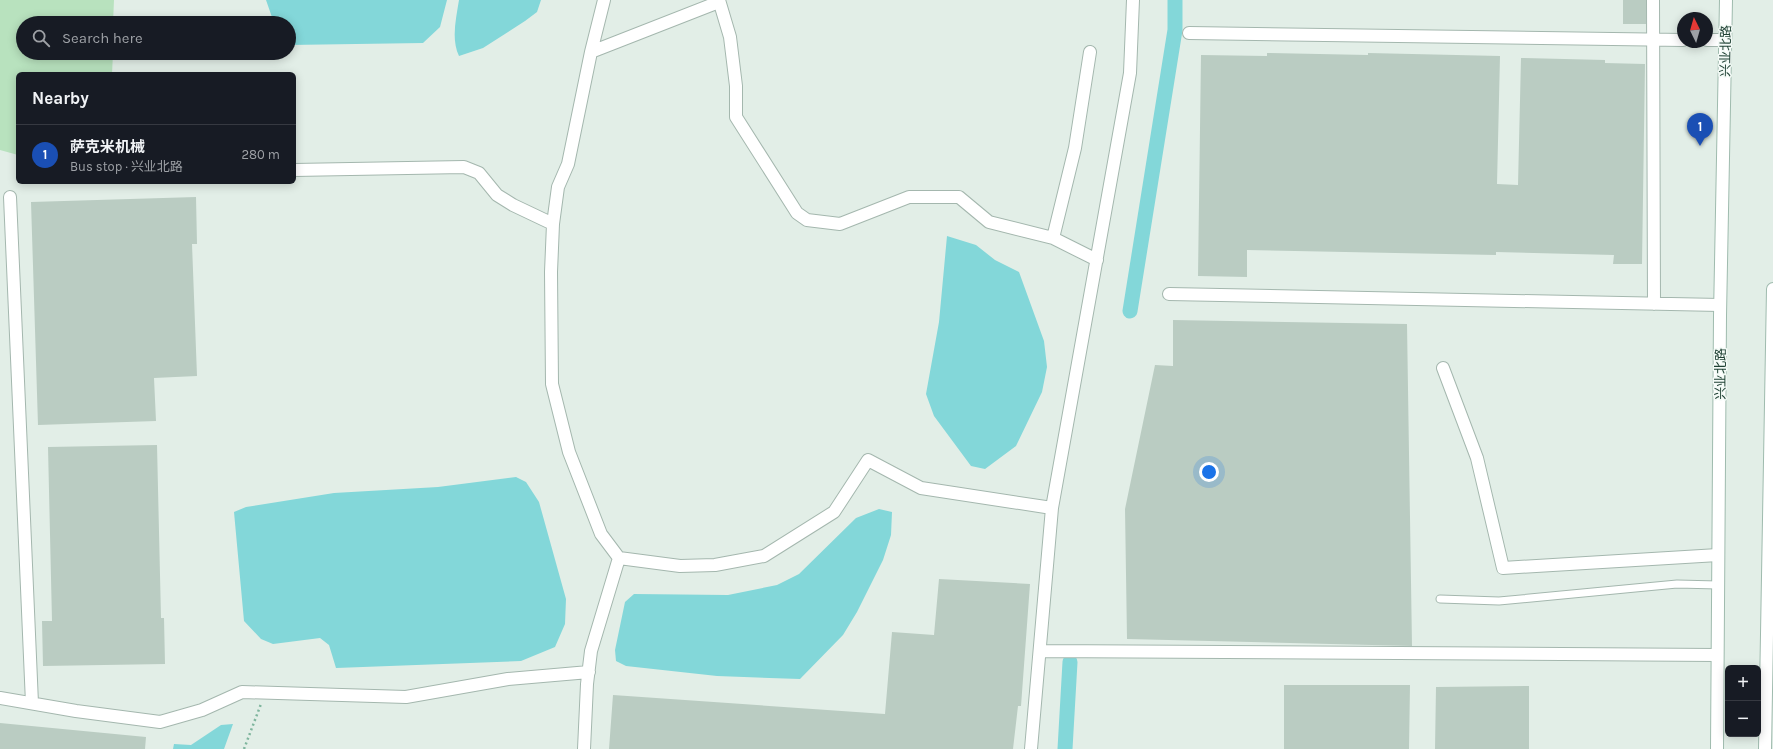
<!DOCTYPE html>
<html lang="en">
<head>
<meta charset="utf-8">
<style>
  body { margin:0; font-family:Karla,"Noto Sans SC",sans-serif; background:#20242c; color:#f1f3f6 }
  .controls { position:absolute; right:12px; bottom:12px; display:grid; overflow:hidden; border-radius:6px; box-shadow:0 2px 10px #0003 }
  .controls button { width:36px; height:36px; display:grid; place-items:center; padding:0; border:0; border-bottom:1px solid #363941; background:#171b24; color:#f1f3f6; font:20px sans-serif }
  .compass { position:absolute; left:1677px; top:12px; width:36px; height:36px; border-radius:50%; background:#171b24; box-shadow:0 2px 10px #0003; rotate:355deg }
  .you { position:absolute; left:1209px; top:472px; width:14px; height:14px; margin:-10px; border:3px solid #fff; border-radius:50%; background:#1a73e8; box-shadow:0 0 0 6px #1a73e833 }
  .badge { display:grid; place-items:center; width:26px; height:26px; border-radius:50%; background:#ff634f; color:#fff; font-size:13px; font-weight:700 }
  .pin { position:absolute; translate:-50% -33px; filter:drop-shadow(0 1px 2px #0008) }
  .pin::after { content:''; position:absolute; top:21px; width:14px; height:12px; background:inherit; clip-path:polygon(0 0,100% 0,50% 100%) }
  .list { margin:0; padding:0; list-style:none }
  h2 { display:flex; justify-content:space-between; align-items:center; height:52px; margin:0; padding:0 16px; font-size:17px }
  h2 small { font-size:13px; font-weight:400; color:#9ea1a6 }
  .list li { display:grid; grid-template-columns:26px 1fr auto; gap:12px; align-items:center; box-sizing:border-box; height:60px; padding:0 16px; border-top:1px solid #363941 }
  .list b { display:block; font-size:15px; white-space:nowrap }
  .list p { margin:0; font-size:13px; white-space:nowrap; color:#9ea1a6 }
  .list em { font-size:13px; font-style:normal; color:#9ea1a6 }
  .icon { flex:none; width:22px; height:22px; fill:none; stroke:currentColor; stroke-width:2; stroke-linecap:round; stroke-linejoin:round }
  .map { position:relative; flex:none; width:1773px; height:749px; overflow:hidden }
  .search { position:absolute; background:#171b24; box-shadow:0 2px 10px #0003; left:16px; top:16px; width:280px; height:44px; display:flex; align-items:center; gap:10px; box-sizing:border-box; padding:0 14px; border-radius:22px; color:#9ea1a6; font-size:15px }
  .panel { position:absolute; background:#171b24; box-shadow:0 2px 10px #0003; left:16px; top:72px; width:280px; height:112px; border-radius:6px }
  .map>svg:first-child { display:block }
  .green { fill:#b8e2be }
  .water { fill:#83d7d9 }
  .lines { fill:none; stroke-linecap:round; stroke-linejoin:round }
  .canal { stroke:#83d7d9; stroke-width:15 }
  .building { fill:#baccc2 }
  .service-casing { stroke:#a4b7ae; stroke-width:9 }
  .minor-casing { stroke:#a4b7ae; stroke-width:14 }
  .secondary-casing { stroke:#9fbbae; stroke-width:14 }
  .path { stroke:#7eb59d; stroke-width:2.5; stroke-dasharray:2 3; stroke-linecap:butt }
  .service { stroke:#fff; stroke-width:7 }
  .minor { stroke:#fff; stroke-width:12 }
  .secondary { stroke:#fff; stroke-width:12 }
  .labels { text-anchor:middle; stroke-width:3; stroke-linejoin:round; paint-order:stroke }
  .street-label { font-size:13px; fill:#1f4134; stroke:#f3faf6 }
</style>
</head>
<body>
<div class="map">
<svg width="1773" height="749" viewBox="0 0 1773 749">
  <rect width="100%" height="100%" fill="#e2eee7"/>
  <path class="green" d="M0 0H114L113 23H23V53H113L112 74H18V155L0 150Z"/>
  <path class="water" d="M266 0H447L440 27 423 43 289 45V23H274Z
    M459 0H541L537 12 525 21 483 48 459 56C451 39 456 19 459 0Z
    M947 236 976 245 995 260 1019 272 1044 341 1047 367 1042 392 1016 446 985 469 971 466 934 416 926 394 939 322Z
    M516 477 526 482 539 502 566 599 565 624 555 647 521 661 336 668 329 645 320 638 273 644 261 639 244 621 234 512 246 507 334 493 438 487Z
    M879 509 892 512 891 535 883 560 857 612 843 635 800 679 717 676 626 666 616 661 615 650 625 602 634 594 728 595 777 585 799 574 856 518Z
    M233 724 224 749H173L174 744 191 745 221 725Z"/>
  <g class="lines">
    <path class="canal" d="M1130 311 1175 30V0
      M1065 749 1070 662"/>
  </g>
  <path class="building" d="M1623 0H1646V24H1623Z
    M1267 53 1368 55V53L1500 56 1497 184 1518 185 1521 58 1605 60V63L1645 64 1642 264H1613L1614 255 1496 252V255L1247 250V277L1198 276 1201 55 1267 56Z
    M196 197 197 244H192L197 376 154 378 156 421 38 425 31 202Z
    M1173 320 1407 324 1412 646 1127 639 1125 509 1155 365 1173 366Z
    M157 445 161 618H164L165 664 43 666 42 621H52L48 447Z
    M939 579 1030 584 1021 706H1018L1013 749H609L613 695 885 714 892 632 934 635Z
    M1284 685H1410L1409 749H1284Z
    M1529 686V749H1435L1436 687Z
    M0 723 146 737 145 749H0Z"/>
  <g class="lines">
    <g class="service-casing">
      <path id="service" d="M1440 599 1499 601 1677 584 1718 585"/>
    </g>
    <g class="minor-casing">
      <path id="minor" d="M604 0 591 52 568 164 558 187 553 224 551 272 552 384 569 452 601 534 619 558 680 566 715 565 764 556 834 512 868 460 921 488 1052 508
        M719 0 730 37 736 86V117L797 213 807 220 840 224 909 197H959L989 222 1053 238 1097 260
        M1653 0 1654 304
        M1189 33 1683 40
        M1707 40H1725
        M591 52 719 2
        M294 170 464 167 479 173 497 195 513 205 553 224
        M10 197 32 703
        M1053 238 1075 148 1090 52
        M1169 294 1720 305
        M1443 368 1477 458 1503 568 1718 555
        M1040 651 1717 655
        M0 698 76 711 160 722 202 710 242 692 406 697 508 679 589 672
        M584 749 587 684 591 651 619 558
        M1031 749 1052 508 1130 73 1133 0"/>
    </g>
    <g class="secondary-casing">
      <path id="secondary" d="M1717 749 1720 316 1726 0
        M1765 749 1773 289"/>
    </g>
    <path class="path" d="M244 749 261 704"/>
    <use href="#service" class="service"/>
    <use href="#minor" class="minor"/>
    <use href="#secondary" class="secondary"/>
  </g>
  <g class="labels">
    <g class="street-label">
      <text transform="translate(1725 51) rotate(-89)" y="5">兴业北路</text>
      <text transform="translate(1720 374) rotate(-90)" y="5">兴业北路</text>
    </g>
  </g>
</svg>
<div class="controls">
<button>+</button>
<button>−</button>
</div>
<svg class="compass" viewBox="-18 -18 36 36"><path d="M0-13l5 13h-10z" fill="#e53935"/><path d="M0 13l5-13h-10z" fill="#9ea1a6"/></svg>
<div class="you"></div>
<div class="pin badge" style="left:1700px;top:146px;background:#1a4fb4">1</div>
<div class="search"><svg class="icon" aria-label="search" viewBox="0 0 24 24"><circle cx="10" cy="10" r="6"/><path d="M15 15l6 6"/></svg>Search here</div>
<section class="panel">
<h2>Nearby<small></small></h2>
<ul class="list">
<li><span class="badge" style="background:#1a4fb4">1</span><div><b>萨克米机械</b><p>Bus stop · 兴业北路</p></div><em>280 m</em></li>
</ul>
</section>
</div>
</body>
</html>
